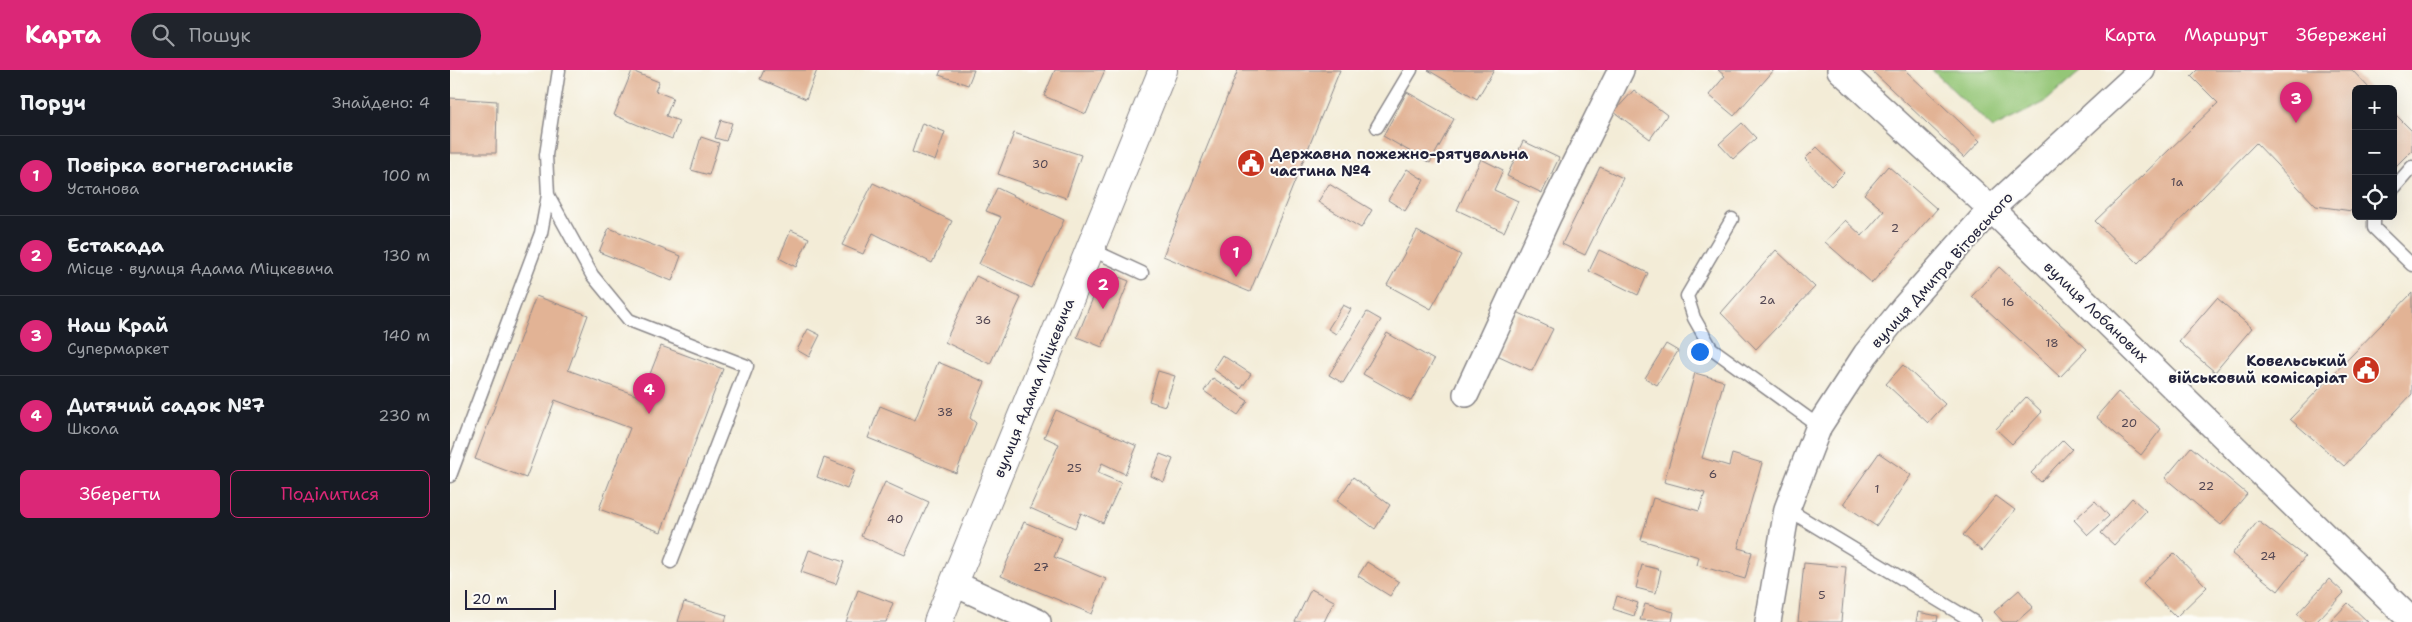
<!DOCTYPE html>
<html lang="uk">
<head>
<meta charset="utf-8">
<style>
  body { margin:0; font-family:"Shantell Sans",sans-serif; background:#20242c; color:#f1f3f6 }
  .controls { position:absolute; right:15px; top:15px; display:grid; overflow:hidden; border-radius:8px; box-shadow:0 5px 20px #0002 }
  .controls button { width:45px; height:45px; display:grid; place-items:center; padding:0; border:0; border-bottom:1px solid #363941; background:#171b24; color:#f1f3f6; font:25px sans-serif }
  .scale { position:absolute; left:15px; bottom:12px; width:91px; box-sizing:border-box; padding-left:5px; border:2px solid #22223b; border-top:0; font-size:14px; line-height:18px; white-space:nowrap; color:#22223b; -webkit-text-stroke:4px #fdfcf7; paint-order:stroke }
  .you { position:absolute; left:1249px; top:281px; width:18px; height:18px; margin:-12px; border:4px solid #fff; border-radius:50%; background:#1a73e8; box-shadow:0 0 0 8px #1a73e833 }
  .badge { display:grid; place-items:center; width:32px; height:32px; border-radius:50%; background:#db2777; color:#fff; font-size:16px; font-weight:700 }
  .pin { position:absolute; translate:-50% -41px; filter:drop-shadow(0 1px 2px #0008) }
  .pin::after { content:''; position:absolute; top:26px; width:18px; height:15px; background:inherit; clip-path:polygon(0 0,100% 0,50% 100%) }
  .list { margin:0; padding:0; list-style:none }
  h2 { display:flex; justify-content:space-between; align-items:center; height:65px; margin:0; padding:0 20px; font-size:21px }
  h2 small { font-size:16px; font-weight:400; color:#9ea1a6 }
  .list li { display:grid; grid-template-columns:32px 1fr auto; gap:15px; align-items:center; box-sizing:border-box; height:80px; padding:0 20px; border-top:1px solid #363941 }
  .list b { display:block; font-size:19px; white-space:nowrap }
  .list p { margin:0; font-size:16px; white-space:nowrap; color:#9ea1a6 }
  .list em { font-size:16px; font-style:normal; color:#9ea1a6 }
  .actions { display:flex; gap:10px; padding:15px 20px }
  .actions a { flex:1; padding:11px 0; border:1px solid #db2777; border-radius:8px; text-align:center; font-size:18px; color:#db2777 }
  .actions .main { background:#db2777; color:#fff }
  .icon { flex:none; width:28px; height:28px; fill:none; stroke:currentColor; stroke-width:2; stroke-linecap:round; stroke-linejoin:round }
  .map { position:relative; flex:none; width:1962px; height:552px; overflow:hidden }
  header { display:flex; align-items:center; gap:30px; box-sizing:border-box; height:70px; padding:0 25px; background:#db2777; color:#fff }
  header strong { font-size:24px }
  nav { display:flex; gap:28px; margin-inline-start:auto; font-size:18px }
  .search { width:350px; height:45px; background:#20242c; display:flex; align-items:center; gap:12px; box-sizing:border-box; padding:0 18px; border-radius:28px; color:#9ea1a6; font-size:19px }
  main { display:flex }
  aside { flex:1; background:#171b24 }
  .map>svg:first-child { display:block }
  .green { fill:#94c677; stroke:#5b7459 }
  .building { fill:#e2b395 }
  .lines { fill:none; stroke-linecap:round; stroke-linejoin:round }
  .service-casing { stroke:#8a8789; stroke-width:15 }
  .minor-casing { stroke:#8a8789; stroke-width:28 }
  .tertiary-casing { stroke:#8a8789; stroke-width:30 }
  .service { stroke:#fff; stroke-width:12 }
  .minor { stroke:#fff; stroke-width:25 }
  .tertiary { stroke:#fff; stroke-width:28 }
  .labels { text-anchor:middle; stroke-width:4; stroke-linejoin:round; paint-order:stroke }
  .number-label { font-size:12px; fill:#524652 }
  .poi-label { font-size:15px; font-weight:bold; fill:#22223b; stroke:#fdfcf7; text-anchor:start }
  .street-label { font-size:15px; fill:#22223b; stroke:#fdfcf7 }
</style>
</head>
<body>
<header>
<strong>Карта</strong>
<div class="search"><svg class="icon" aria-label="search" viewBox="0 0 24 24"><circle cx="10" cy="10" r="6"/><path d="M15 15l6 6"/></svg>Пошук</div>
<nav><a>Карта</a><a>Маршрут</a><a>Збережені</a></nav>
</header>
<main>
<aside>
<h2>Поруч<small>Знайдено: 4</small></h2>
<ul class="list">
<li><span class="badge">1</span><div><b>Повірка вогнегасників</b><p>Установа</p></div><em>100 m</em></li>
<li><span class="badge">2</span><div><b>Естакада</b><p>Місце · вулиця Адама Міцкевича</p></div><em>130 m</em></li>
<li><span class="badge">3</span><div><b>Наш Край</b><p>Супермаркет</p></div><em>140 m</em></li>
<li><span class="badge">4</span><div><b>Дитячий садок №7</b><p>Школа</p></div><em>230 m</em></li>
</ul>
<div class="actions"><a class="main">Зберегти</a><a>Поділитися</a></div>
</aside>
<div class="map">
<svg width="1962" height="552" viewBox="0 0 1962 552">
  <rect width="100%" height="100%" fill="#fdfcf7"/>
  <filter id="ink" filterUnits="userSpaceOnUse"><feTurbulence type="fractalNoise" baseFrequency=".02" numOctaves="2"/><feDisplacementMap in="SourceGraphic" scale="10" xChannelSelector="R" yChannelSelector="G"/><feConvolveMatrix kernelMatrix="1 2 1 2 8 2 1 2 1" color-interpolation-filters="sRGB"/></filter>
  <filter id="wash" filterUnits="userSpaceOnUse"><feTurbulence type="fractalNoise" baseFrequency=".0096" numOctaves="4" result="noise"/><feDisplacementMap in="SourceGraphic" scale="20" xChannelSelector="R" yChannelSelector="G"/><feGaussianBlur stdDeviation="1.12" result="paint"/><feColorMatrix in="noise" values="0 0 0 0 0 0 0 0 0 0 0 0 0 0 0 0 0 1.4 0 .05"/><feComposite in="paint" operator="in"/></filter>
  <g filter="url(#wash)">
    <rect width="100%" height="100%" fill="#f3ecd7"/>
    <path class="green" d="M1482 0H1632L1595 32 1543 58Z"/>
    <g id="blocks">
      <path class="building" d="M314 0H367L356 29 310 9Z
        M491 0H524L518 15 489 5Z
        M605 0H655L636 44 594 26Z
        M788 0H890L800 222 713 186Z
        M978 0H1044L1027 29Z
        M1268 0H1324L1284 46 1259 25 1275 6Z
        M1421 0H1455L1530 71 1514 88Z
        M1747 0H1902L1920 19H1906V137L1902 141 1866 136 1806 73 1688 193 1645 151 1768 33 1741 6Z
        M182 1 209 12 205 21 223 28 216 46 229 51 222 69 164 45Z
        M1184 20 1217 45 1200 69 1164 42Z
        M957 22 1004 49 980 93 933 66Z
        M0 28 47 31 46 83H0Z
        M1943 42 1962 61V80L1943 99Z
        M271 50 282 53 276 71 265 68Z
        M472 53 495 62 485 91 462 82Z
        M1292 53 1306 68 1283 89 1269 74Z
        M564 63 631 85 616 128 548 104Z
        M251 67 269 73 259 105 241 100Z
        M1073 71 1109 88 1092 123 1057 106Z
        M1367 77 1394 103 1381 116 1355 89Z
        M1031 89 1053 100 1044 120 1068 131 1054 162 1007 140Z
        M1438 96 1487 139 1422 213 1375 172 1395 150 1412 166 1434 141 1414 124Z
        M1150 97 1173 108 1135 185 1112 174Z
        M957 99 974 110 955 141 938 130Z
        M423 113 502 151 482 193 423 163 413 184 392 175Z
        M879 114 922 140 911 158 868 132Z
        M547 118 614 150 582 218 529 194 551 147 536 141Z
        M159 158 231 186 222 211 149 182Z
        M341 160 359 168 346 197 329 188Z
        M967 161 1011 185 981 239 937 215Z
        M1149 180 1198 203 1188 225 1139 201Z
        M1326 180 1365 217 1306 279 1271 243Z
        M1549 197 1637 279 1610 307 1522 226Z
        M654 201 679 211 652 277 627 267Z
        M526 206 571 228 540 294 495 272Z
        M1962 223V324L1894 396 1840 349Z
        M86 226 138 245 118 300 191 327 211 276 273 299 211 462 149 439 180 358 105 330 76 408 25 389Z
        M1767 228 1802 258 1765 302 1729 272Z
        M893 235 901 239 886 264 878 259Z
        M917 242 931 250 893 313 879 305Z
        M1067 242 1103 259 1082 301 1047 285Z
        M358 259 370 265 359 287 347 280Z
        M937 263 984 290 961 331 913 304Z
        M1216 274 1228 281 1207 315 1195 308Z
        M772 285 801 304 791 319 763 299Z
        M488 292 535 312 520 348 526 353 506 403 418 368 430 336 465 350Z
        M1453 295 1495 334 1478 353 1436 314Z
        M708 301 725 306 715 336 699 331Z
        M1245 303 1274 311 1252 388 1279 396 1282 384 1312 393 1288 478 1302 482 1295 509 1247 495 1249 487 1191 470 1203 428 1249 441 1255 423 1214 412Z
        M763 308 798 331 788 345 754 321Z
        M1668 322 1711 359 1691 385 1646 347Z
        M1576 327 1592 342 1562 374 1546 359Z
        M606 340 687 376 675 404 652 393 648 403 671 413 653 453 631 443 625 458 580 438 609 374 594 367Z
        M1613 370 1622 379 1591 412 1581 403Z
        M1741 377 1797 424 1771 455 1715 408Z
        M1429 383 1461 405 1426 456 1393 434Z
        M710 384 723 389 714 412 701 406Z
        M374 388 405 400 397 419 367 407Z
        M903 407 940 435 925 459 887 431Z
        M435 412 479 432 455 485 411 466Z
        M1546 426 1565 440 1532 481 1513 465Z
        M1682 428 1696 441 1664 475 1651 463Z
        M1645 431 1659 446 1638 465 1624 450Z
        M1808 451 1855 487 1828 521 1782 484Z
        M574 452 612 468 604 487 656 509 642 544 551 506Z
        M359 480 394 492 386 514 351 502Z
        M1724 483 1757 517 1726 547 1693 513Z
        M917 492 949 512 940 526 908 506Z
        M1354 493 1396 497 1391 552H1348Z
        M1192 495 1211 500 1206 523 1186 518Z
        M1879 509 1894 523 1866 552H1856L1847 544Z
        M861 519 884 531 874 552H845Z
        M408 520 443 533 436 552H396Z
        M1569 520 1583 537 1566 552H1553L1544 542Z
        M1167 526 1188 533 1184 546 1163 539Z
        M234 532 277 545 275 552H228Z
        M1898 533 1918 552H1880Z
        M1195 534 1224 542 1222 552 1190 550Z
        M1468 542 1488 546 1487 552H1466Z"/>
    </g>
  </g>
  <g filter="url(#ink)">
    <use href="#blocks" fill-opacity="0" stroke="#8a8789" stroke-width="1"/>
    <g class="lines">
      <g class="service-casing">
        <path id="service" d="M927 57 961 0
          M1943 119 1962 97
          M98 125 142 205 179 250 297 296 221 492
          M1924 146V158L1962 195
          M1282 149 1237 226 1244 248 1261 278 1369 356
          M640 179 692 203
          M0 406 91 163 98 125 96 85 109 0
          M1337 439 1524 552"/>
      </g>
      <g class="minor-casing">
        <path id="minor" d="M1390 0 1541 139 1962 551
          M1016 324 1098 147 1171 0
          M505 514 588 552
          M1318 552 1337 439 1369 356 1416 284 1455 236 1541 139 1692 0"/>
      </g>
      <g class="tertiary-casing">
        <path id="tertiary" d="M488 552 713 0"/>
      </g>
      <use href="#service" class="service"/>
      <use href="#minor" class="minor"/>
      <use href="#tertiary" class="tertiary"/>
    </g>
  </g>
  <defs>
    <g id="civic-disc" transform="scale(1.4375)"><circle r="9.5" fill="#c8321e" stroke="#fdfcf7"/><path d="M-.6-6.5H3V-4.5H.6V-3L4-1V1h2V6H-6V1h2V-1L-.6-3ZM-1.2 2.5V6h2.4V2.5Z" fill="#fff"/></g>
  </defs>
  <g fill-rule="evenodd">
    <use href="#civic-disc" x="801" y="93"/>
    <use href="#civic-disc" x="1916" y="300"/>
  </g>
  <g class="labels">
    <g class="number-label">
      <text x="590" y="98">30</text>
      <text x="1727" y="116">1а</text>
      <text x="1445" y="162">2</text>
      <text x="1317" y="234">2а</text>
      <text x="1558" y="236">16</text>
      <text x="533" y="254">36</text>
      <text x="1602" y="277">18</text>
      <text x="495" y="346">38</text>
      <text x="1679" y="357">20</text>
      <text x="624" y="402">25</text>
      <text x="1263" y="408">6</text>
      <text x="1756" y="420">22</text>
      <text x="1427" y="423">1</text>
      <text x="445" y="453">40</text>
      <text x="1818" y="490">24</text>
      <text x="591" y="501">27</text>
      <text x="1372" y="529">5</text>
    </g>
    <g class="poi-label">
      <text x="820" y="89">Державна пожежно-рятувальна<tspan x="820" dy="17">частина №4</tspan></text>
      <text x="1897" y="296" text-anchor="end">Ковельський<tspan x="1897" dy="17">військовий комісаріат</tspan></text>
    </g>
    <g class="street-label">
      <text transform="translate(1492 200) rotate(-48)" y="5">вулиця Дмитра Вітовського</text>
      <text transform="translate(1646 242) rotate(44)" y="5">вулиця Лобанових</text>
      <text transform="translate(584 318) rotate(-68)" y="5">вулиця Адама Міцкевича</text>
    </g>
  </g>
</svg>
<div class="controls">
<button>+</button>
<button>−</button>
<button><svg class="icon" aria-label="locate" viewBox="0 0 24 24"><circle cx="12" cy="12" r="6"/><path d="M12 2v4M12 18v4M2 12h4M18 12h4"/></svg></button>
</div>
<div class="scale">20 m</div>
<div class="you"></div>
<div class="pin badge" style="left:786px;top:207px">1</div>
<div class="pin badge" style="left:653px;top:239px">2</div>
<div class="pin badge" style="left:1846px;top:53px">3</div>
<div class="pin badge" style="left:199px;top:344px">4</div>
</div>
</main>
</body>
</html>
